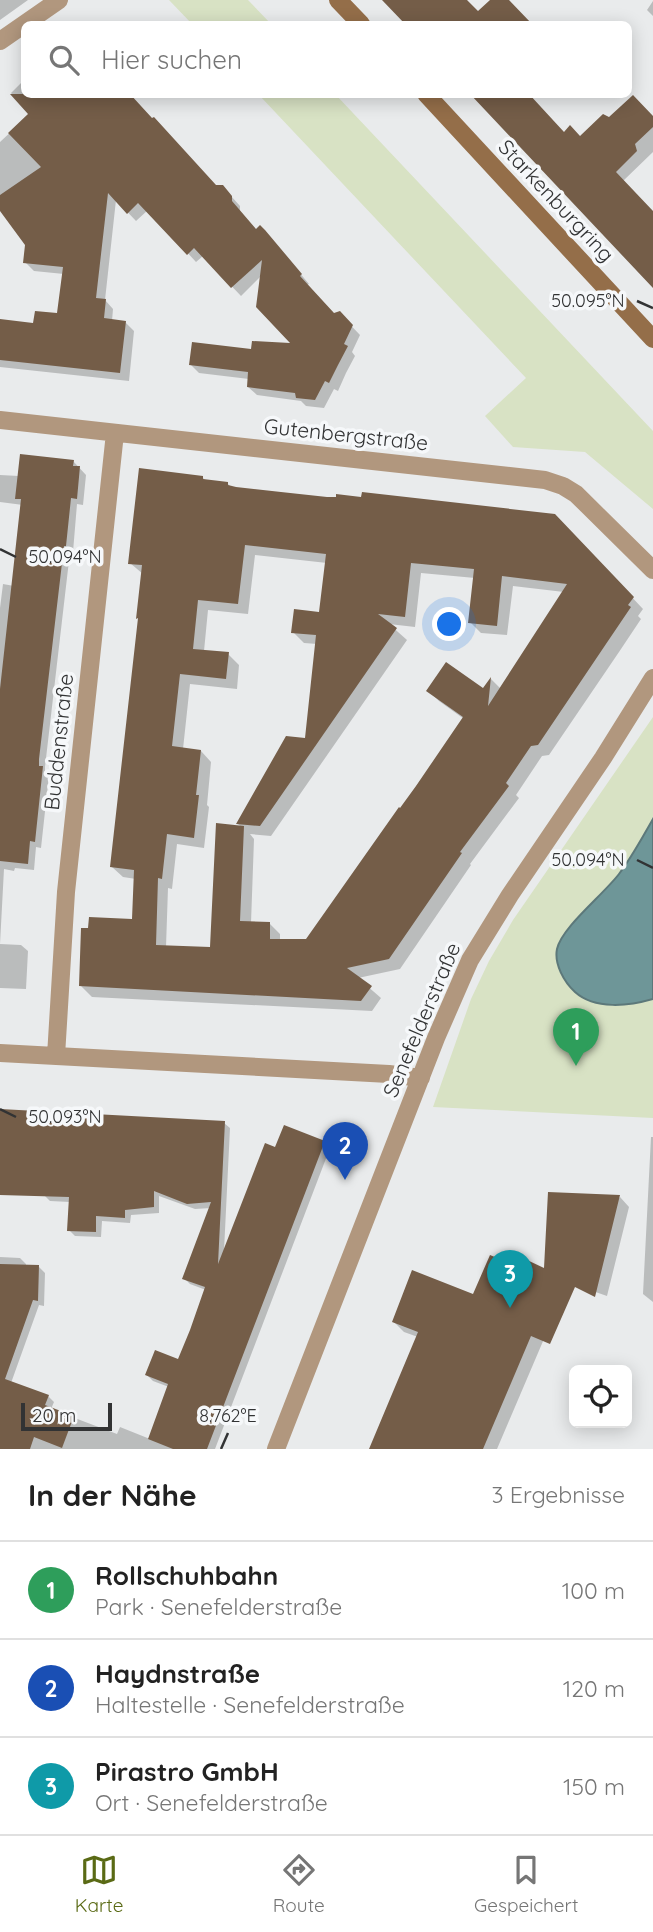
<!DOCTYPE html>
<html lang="de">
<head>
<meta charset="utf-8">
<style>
  body { margin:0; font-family:Quicksand,sans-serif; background:#f6f6f6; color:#222 }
  .controls { position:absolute; right:21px; bottom:21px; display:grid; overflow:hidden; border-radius:10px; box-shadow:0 4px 18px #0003 }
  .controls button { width:63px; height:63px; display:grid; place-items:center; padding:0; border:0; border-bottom:2px solid #e0e0e0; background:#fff; color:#222; font:35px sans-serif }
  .scale { position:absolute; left:21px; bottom:18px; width:91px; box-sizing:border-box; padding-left:7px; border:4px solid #323334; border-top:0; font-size:19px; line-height:24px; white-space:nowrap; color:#323334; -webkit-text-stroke:5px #f6f8fa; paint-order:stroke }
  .you { position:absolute; left:450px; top:625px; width:24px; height:24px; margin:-18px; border:5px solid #fff; border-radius:50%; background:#1a73e8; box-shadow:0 0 0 10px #1a73e833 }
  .badge { display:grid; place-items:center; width:46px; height:46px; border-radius:50%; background:#5a6a15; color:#fff; font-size:23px; font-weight:700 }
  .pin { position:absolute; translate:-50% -58px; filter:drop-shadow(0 2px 4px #0008) }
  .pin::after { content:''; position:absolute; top:37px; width:24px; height:21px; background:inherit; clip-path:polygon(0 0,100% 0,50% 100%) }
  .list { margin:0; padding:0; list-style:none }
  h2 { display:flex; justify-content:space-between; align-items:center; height:91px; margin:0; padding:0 28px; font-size:30px }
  h2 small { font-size:23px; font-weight:400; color:#767676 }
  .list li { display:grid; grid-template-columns:46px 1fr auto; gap:21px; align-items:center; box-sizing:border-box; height:98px; padding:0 28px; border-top:2px solid #e0e0e0 }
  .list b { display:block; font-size:26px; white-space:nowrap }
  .list p { margin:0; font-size:23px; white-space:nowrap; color:#767676 }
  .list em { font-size:23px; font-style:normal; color:#767676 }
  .icon { flex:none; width:38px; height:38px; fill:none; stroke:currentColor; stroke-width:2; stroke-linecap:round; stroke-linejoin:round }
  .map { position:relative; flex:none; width:653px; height:1449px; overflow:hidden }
  .search { position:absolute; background:#fff; box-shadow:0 4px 18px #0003; left:21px; right:21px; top:21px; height:77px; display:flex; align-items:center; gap:18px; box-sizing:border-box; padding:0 24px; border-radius:10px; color:#767676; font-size:26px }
  .sheet { height:385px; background:#fff }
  nav { display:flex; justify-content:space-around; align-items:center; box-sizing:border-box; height:98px; border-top:2px solid #e0e0e0; background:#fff; font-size:19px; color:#767676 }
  nav a { display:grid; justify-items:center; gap:4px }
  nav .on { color:#5a6a15 }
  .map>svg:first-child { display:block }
  .green { fill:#d8e2c4 }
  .water { fill:#6e9698; stroke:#5c787a; stroke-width:2 }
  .shadow { fill:#0003; fill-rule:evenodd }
  .building { fill:#745d48; fill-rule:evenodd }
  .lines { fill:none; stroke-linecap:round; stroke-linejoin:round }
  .street { stroke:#b1977e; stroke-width:18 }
  .secondary { stroke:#946e49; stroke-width:18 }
  .ticks { fill:none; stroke:#323334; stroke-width:2.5 }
  .labels { text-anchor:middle; stroke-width:7; stroke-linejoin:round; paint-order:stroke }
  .street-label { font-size:21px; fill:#323334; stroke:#f6f8fa }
  .ticks-label { font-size:18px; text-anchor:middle; fill:#323334; stroke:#f6f8fa; stroke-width:7; stroke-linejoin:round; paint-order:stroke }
</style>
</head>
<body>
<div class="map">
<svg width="653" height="1449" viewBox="0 0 653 1449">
  <rect width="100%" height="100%" fill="#e9ebec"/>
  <path class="green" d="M169 0H248L271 24H192Z
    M259 95H336L653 431V509L585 452 513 447 485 416 526 378Z
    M653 717V1118L433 1107 471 999 489 961 513 920Z"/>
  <path class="water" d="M653 819V999C629 1006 595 1010 575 992 564 982 554 964 557 949 562 927 603 895 619 874 632 857 642 838 653 819Z"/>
  <path class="shadow" d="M0 0H28L0 20Z
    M385 0H459L478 13 492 0H508L530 24H408Z
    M653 1V16L647 10Z
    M24 80V94L216 186 231 196 240 206V212L257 231 273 241 309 284 307 285 334 314 339 313 360 335 352 352 355 356 346 373 338 391 334 389 324 408 306 406 301 401 257 395 248 387 249 379 199 373 191 365 295 344 261 276 241 296 203 256 196 262 148 210 136 221 116 200 105 300 113 309 112 321 125 322 134 331 129 381 0 367V321L35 325 59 315 64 274 34 271 25 262 27 244 0 208V142L30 114 11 93Z
    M653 118V152L623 181 653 213V285L564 134 580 138 610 119Z
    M73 461 86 475 83 505 77 504 73 552H70L45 767V771L49 775 41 848 36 847 34 870 15 868 14 871 4 869 0 944 21 945 28 951 26 989 0 988V608L3 584 14 586 23 505 0 502V475L19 476Z
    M202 477 206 481 227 483 232 488 566 527 643 609 638 616 641 619 619 652 549 755 542 756 516 795 519 798 470 864 471 865 400 969 358 978 381 998 372 1011 92 997 81 986 134 921 136 879 123 877 112 867 140 620 138 618 143 574 130 563ZM255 555 327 563 320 613 293 632 304 643 317 644 307 740 238 824 242 828 212 949 166 947 168 888 172 889 177 844 204 848 209 807 207 805 211 762 201 751 183 749 190 684 237 689 239 665 228 654 204 651 208 610 248 614ZM421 573 475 578 470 622 481 633 507 635 513 586 564 592 501 689 491 679 483 690H428L439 701 464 719 307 941H280V934L270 924 251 923 254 839 250 834 271 836 407 640 389 624 415 627Z
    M0 1111 224 1123 230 1128 224 1251 276 1149 324 1143 330 1148 215 1449H0V1257L20 1258 26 1264V1267H39L45 1273 44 1306 39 1305 11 1383 48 1396 54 1402 51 1409 117 1434 120 1427 150 1439 169 1387 153 1381 147 1375 179 1361 206 1290 190 1284 184 1278 211 1208 195 1209 159 1196V1213L131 1215 130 1223 102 1221 101 1237 75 1236 69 1230 70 1202 50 1201 44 1195 0 1171Z
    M651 1137H653V1302L643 1294Z
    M620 1197 629 1207 607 1296 561 1280 567 1285 497 1449H371L418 1337 404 1332 394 1322 474 1296 524 1271 546 1270Z"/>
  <path class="building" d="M382 0H467L478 11 490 0H509L532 24H405Z
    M10 94H130L152 118 154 117 216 185H223L232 196V201L256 229 260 225 265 230 302 274 300 276 334 313 340 311 353 325 344 344 348 346 338 365 329 383 325 381 315 400 296 398 295 393 247 387 248 372 189 365 192 342 251 349 252 341 290 343 256 307 262 260 231 288 194 248 187 255 138 203 127 214 108 193 96 298 106 299 104 318 126 321 120 373 0 360V319L33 323 35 311 57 313 63 267 23 263 25 245 0 211V195L41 167 8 133 28 114Z
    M470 94H529L564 132 570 125 580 136 603 114 609 117 633 95 653 116V127L635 144 637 151 616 172 653 211V288Z
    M20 454 74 460 73 466H80L77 499 71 498 66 546H64L39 759V766H43L35 842 30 841 28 864 0 861V689L21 499H15Z
    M139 468 203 476V479L228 482V485L236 487 281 492 327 497H336V494L361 497 362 492 555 514 634 597 628 605 631 607 608 641 538 745 531 746 506 783 509 786 460 852 462 853 389 959 347 968 372 986 361 1001 79 986 81 928H88L89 917 132 919 134 870 110 867 138 618 136 619 142 565 128 564ZM245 545 326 554 319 612 294 609 291 633 316 635 305 738 286 736 236 824 260 826 397 628 378 614 405 617 411 563 474 569 468 623 497 626 502 576 567 584 488 706 491 677 483 688 446 662 426 691 463 717 416 786 400 808 399 807 306 939H270V922L240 921 244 826 216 823 210 947 156 945 158 878 162 879 167 834 194 838 199 795H196L201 750 172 746 180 674 226 679 229 652 193 649 198 600 238 604Z
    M0 1109 225 1121 218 1264 265 1143 275 1147 284 1125 325 1141 207 1449H173L148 1439 168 1384 145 1375 155 1350 178 1359 190 1330 205 1287 182 1279 211 1202 187 1204 154 1191V1207L125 1210V1218L96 1216V1232L67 1231 69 1197 0 1195Z
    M548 1192 620 1195 595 1297 575 1287 550 1344 531 1336 483 1449H369L418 1332 392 1322 412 1270 473 1294 490 1255 523 1269 527 1260 544 1268Z
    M0 1264 39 1265 38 1301 33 1300 5 1379 49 1395 45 1405 74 1416 62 1448 34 1437 30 1449H0Z"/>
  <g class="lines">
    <path class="street" d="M0 41 59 0
      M0 420 545 480 563 486 576 494 653 570
      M0 1053 389 1074 421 1078
      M56 1056 66 892 115 433
      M276 1449 436 1038 470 960 510 895 603 758 653 678"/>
    <path class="secondary" d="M338 0 361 24
      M426 94 653 339"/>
  </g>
  <path class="ticks" d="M637 301 653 308M0 549 16 557M637 860 653 868M0 1109 16 1117M221 1449 228 1433"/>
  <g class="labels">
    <g class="street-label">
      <text transform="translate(556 201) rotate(47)" y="7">Starkenburgring</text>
      <text transform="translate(346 435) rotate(6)" y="7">Gutenbergstraße</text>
      <text transform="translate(59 742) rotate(-84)" y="7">Buddenstraße</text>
      <text transform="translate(422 1020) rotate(-67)" y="7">Senefelderstraße</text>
    </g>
  </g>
  <g class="ticks-label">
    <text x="588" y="307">50.095°N</text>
    <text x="65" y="563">50.094°N</text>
    <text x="588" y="866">50.094°N</text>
    <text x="65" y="1123">50.093°N</text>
    <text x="228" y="1422">8.762°E</text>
  </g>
</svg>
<div class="controls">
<button><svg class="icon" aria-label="locate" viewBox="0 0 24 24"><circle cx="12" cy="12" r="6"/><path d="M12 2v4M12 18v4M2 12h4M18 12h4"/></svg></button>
</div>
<div class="scale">20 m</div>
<div class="you"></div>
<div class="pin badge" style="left:576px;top:1066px;background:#2e9e5b">1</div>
<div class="pin badge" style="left:345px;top:1180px;background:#1a4fb4">2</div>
<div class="pin badge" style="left:510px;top:1308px;background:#0f9aa8">3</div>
<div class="search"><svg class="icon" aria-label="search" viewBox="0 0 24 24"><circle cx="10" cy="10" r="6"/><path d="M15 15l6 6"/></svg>Hier suchen</div>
</div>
<section class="sheet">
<h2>In der Nähe<small>3 Ergebnisse</small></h2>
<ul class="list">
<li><span class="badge" style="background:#2e9e5b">1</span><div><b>Rollschuhbahn</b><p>Park · Senefelderstraße</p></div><em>100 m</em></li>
<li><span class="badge" style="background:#1a4fb4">2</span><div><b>Haydnstraße</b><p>Haltestelle · Senefelderstraße</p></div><em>120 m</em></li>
<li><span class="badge" style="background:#0f9aa8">3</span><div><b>Pirastro GmbH</b><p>Ort · Senefelderstraße</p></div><em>150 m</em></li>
</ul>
</section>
<nav>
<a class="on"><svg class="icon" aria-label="map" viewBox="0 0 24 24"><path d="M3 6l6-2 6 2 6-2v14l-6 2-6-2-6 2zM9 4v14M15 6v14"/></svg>Karte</a>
<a><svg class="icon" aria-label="directions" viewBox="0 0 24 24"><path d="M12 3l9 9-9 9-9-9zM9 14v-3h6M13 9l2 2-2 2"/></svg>Route</a>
<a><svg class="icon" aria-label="saved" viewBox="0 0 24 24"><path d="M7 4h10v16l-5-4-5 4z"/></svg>Gespeichert</a>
</nav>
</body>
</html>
